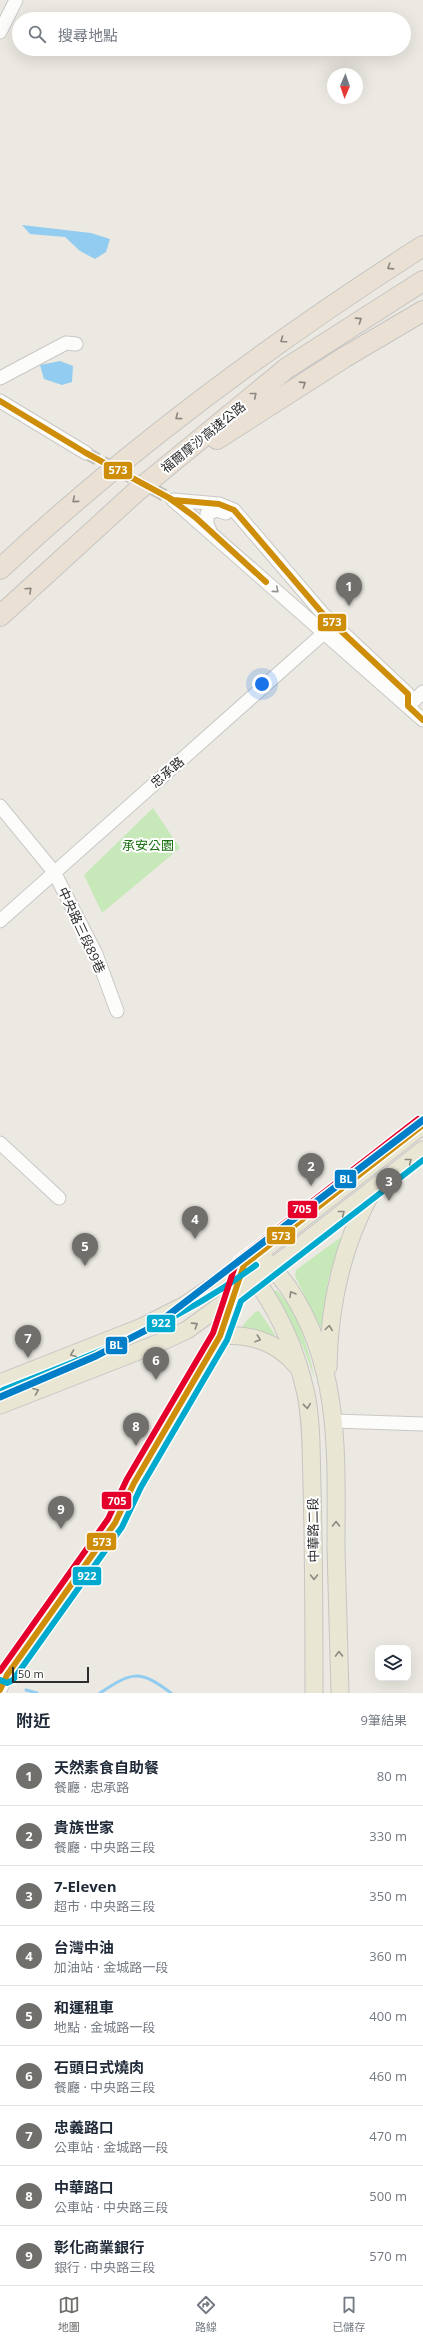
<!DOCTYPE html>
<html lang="zh-TW">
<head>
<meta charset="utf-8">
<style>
  body { margin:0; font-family:"Open Sans","Noto Sans TC",sans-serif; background:#f6f6f7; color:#1f2937 }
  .controls { position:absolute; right:12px; bottom:12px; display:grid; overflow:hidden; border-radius:8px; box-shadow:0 4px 16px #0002 }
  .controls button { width:36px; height:36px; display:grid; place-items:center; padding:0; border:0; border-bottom:1px solid #e0e1e3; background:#fff; color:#1f2937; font:20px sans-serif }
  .compass { position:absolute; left:327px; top:68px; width:36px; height:36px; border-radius:50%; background:#fff; box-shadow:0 4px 16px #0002; rotate:182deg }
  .scale { position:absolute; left:12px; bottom:10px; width:77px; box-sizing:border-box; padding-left:4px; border:2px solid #2d2d2d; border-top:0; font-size:11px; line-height:14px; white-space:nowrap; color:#2d2d2d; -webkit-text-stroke:3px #fff; paint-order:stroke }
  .you { position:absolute; left:262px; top:684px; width:14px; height:14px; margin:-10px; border:3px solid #fff; border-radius:50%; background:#1a73e8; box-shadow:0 0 0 6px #1a73e833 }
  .badge { display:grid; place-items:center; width:26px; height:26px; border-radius:50%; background:#706f6c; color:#fff; font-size:13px; font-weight:700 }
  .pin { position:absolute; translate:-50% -33px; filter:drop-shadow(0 1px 2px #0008) }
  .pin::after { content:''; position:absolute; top:21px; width:14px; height:12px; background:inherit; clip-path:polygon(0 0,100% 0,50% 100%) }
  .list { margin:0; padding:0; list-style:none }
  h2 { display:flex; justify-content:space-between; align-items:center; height:52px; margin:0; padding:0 16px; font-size:17px }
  h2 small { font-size:13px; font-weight:400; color:#747a83 }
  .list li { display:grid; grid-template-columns:26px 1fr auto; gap:12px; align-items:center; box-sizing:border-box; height:60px; padding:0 16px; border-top:1px solid #e0e1e3 }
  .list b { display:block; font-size:15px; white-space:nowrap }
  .list p { margin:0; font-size:13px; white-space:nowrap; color:#747a83 }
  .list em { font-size:13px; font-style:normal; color:#747a83 }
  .icon { flex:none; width:22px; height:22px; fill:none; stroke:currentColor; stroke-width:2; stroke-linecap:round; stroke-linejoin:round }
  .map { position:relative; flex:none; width:423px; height:1693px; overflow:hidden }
  .search { position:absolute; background:#fff; box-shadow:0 4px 16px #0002; left:12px; right:12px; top:12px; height:44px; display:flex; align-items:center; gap:10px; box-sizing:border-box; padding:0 14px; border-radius:22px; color:#747a83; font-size:15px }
  .sheet { height:592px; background:#fff }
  nav { display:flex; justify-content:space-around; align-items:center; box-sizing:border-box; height:56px; border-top:1px solid #e0e1e3; background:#fff; font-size:11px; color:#747a83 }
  nav a { display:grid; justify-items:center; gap:2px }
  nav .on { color:#706f6c }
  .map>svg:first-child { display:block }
  .green { fill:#c7e9b9 }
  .water { fill:#92ccf1 }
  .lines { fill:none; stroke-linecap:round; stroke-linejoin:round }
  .stream { stroke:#92ccf1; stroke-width:3 }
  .minor-tunnel { stroke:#c6c3be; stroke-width:13; stroke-dasharray:13 6; stroke-linecap:butt }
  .minor-casing { stroke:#c9c8c7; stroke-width:15 }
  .major-casing { stroke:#c6c5c3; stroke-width:19 }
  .highway-casing { stroke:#c6c5c3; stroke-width:22 }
  .minor { stroke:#fcfcfb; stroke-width:13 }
  .major { stroke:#e9e6d4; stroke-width:17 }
  .highway { stroke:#eae0d4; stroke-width:20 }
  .bus-1-casing { stroke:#fff; stroke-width:9 }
  .bus-2-casing { stroke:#fff; stroke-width:9 }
  .bus-3-casing { stroke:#fff; stroke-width:9 }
  .bus-1 { stroke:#cf8e09; stroke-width:6 }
  .bus-2 { stroke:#00a9ce; stroke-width:6 }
  .bus-3 { stroke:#e4002b; stroke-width:6 }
  .metro-1-casing { stroke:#fff; stroke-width:10 }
  .metro-1 { stroke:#007ec7; stroke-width:7 }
  .oneway { stroke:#8c8680 }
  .oneway2 { stroke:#949494 }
  .oneway3 { stroke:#8b8a80 }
  .labels { text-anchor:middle; stroke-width:4; stroke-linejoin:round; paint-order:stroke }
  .street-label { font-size:13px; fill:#2d2d2d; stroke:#fff }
  .park-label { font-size:13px; fill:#1d7115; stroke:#fff }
  .line-badge { stroke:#fff; stroke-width:1.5 }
  .badge-label { font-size:11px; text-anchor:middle; font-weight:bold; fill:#fff }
</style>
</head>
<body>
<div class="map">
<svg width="423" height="1693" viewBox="0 0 423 1693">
  <rect width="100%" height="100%" fill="#ece9e2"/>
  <path class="green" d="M153 808 180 848 102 913 84 875Z
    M341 1237 328 1281 323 1325 320 1327 295 1276 296 1270Z
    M276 1290C298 1308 309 1352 315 1379L303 1347 273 1293Z
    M259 1311 274 1333 277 1342 243 1330V1325L255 1312Z"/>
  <path class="water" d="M22 225 91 233 110 239 106 252 95 259 80 251 65 237 30 234Z
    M60 361 73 366 72 382 62 385 44 379 40 365Z"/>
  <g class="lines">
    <path class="stream" d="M26 1690 37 1693
      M100 1693C132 1672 139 1669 171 1693"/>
    <path class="minor-tunnel" d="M86 453 173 500"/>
    <g class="minor-casing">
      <path id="minor" d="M0 32 16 0
        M0 378 66 343 76 344
        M0 401 86 453
        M173 500 423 720
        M173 500 219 504 234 510 323 614 408 694V706
        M210 531 207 524V514L217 510 226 513
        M408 706 423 692
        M0 806 54 872 96 954 117 1011
        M0 921 334 624
        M0 1143 59 1198
        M335 1421 423 1424
        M0 1690 7 1675 115 1523 134 1483 220 1336 244 1265"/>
    </g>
    <g class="major-casing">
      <path id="major" d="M265 1260C274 1270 283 1279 290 1290 342 1369 336 1459 336 1548 337 1596 339 1645 340 1693
        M249 1271C277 1307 296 1349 306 1394 312 1424 311 1456 312 1487 314 1556 314 1624 314 1693
        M220 1336C249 1333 277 1342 296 1365
        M328 1367C329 1306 341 1249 370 1195
        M0 1383 142 1327 185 1305 244 1265 423 1125
        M0 1405 159 1343 187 1330 272 1268 423 1150"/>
    </g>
    <g class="highway-casing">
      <path id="highway" d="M217 439 345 357 423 311
        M0 569C130 447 273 342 423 246
        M0 616 137 491 287 368 423 281"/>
    </g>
    <use href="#minor" class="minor"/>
    <use href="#major" class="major"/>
    <use href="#highway" class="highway"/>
    <g class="bus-1-casing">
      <path id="bus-1" d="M0 401 86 453 173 500 219 504 234 510 323 614 408 694V706L423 720
        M169 498 195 517 266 582
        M0 1690 7 1675 115 1523 134 1483 220 1336 244 1265 423 1125"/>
    </g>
    <g class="bus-2-casing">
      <path id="bus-2" d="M3 1390C94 1354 176 1325 256 1265
        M0 1680 7 1683 13 1680 122 1527 141 1487 227 1340 241 1301 423 1160"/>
    </g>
    <g class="bus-3-casing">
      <path id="bus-3" d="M0 1671 108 1519 127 1479 213 1333 237 1260 418 1119"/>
    </g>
    <use href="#bus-1" class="bus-1"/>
    <use href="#bus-2" class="bus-2"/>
    <use href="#bus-3" class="bus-3"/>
    <g class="metro-1-casing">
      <path id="metro-1" d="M0 1397 96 1356 154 1326 423 1120"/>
    </g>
    <use href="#metro-1" class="metro-1"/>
  </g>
  <defs><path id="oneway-chevron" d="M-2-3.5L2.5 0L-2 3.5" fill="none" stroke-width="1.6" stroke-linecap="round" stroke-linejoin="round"/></defs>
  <g class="oneway">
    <use href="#oneway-chevron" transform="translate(390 267) rotate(147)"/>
    <use href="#oneway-chevron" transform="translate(359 320) rotate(-33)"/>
    <use href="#oneway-chevron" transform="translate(283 340) rotate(145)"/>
    <use href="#oneway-chevron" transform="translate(303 384) rotate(-33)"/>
    <use href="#oneway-chevron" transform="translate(254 395) rotate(-39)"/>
    <use href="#oneway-chevron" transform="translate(178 417) rotate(143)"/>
    <use href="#oneway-chevron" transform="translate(75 500) rotate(139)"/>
    <use href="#oneway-chevron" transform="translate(29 590) rotate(-43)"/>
  </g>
  <use class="oneway2" href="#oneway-chevron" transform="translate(276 590) rotate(41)"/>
  <g class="oneway3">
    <use href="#oneway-chevron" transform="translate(409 1161) rotate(-38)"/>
    <use href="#oneway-chevron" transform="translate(342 1213) rotate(-38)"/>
    <use href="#oneway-chevron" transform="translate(292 1294) rotate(-120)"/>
    <use href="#oneway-chevron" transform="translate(195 1325) rotate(-33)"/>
    <use href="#oneway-chevron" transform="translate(329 1328) rotate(-82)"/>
    <use href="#oneway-chevron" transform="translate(258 1339) rotate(19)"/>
    <use href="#oneway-chevron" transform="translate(73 1354) rotate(159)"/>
    <use href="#oneway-chevron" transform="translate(36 1391) rotate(-21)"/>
    <use href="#oneway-chevron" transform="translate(307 1406) rotate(84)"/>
    <use href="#oneway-chevron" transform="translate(336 1524) rotate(-90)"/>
    <use href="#oneway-chevron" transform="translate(314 1577) rotate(90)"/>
    <use href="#oneway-chevron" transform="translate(339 1654) rotate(-91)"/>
  </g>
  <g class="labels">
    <g class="street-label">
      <text transform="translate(203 437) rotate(-39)" y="5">福爾摩沙高速公路</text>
      <text transform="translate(167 772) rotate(-41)" y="5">忠承路</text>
      <text transform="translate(82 930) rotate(65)" y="5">中央路三段89巷</text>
      <text transform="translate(313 1530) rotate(-91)" y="5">中華路二段</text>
    </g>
    <g class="park-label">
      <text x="148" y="850">承安公園</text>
    </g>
  </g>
  <g class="line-badge">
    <rect x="103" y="461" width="30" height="19" rx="4" fill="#cf8e09"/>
    <rect x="317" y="613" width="30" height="19" rx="4" fill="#cf8e09"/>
    <rect x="334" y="1169" width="23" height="20" rx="4" fill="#007ec7"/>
    <rect x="287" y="1200" width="31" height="19" rx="4" fill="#e4002b"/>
    <rect x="266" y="1226" width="30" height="19" rx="4" fill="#cf8e09"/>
    <rect x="146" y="1314" width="30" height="19" rx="4" fill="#00a9ce"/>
    <rect x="105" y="1336" width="23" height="19" rx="4" fill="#007ec7"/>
    <rect x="101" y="1491" width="31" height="19" rx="4" fill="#e4002b"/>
    <rect x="86" y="1532" width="31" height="19" rx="4" fill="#cf8e09"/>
    <rect x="72" y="1566" width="30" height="20" rx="4" fill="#00a9ce"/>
  </g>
  <g class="badge-label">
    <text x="118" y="474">573</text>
    <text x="332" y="626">573</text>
    <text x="346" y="1183">BL</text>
    <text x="302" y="1213">705</text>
    <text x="281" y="1240">573</text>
    <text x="161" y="1327">922</text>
    <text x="116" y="1349">BL</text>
    <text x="117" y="1505">705</text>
    <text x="102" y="1546">573</text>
    <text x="87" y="1580">922</text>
  </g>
</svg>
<div class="controls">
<button><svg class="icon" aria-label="layers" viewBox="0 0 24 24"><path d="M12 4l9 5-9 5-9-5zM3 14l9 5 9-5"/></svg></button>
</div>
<svg class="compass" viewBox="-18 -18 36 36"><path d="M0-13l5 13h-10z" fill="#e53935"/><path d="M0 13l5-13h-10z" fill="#747a83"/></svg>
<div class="scale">50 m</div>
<div class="you"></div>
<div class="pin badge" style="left:349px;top:606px">1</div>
<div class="pin badge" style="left:311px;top:1186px">2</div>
<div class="pin badge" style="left:389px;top:1201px">3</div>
<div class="pin badge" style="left:195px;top:1239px">4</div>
<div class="pin badge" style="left:85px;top:1266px">5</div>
<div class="pin badge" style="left:156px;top:1380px">6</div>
<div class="pin badge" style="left:28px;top:1358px">7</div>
<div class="pin badge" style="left:136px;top:1446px">8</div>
<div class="pin badge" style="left:61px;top:1529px">9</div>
<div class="search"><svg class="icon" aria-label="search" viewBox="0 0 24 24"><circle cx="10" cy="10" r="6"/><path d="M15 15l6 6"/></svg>搜尋地點</div>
</div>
<section class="sheet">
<h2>附近<small>9筆結果</small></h2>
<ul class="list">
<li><span class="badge">1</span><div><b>天然素食自助餐</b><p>餐廳 · 忠承路</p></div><em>80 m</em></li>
<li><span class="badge">2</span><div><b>貴族世家</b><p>餐廳 · 中央路三段</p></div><em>330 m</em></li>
<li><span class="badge">3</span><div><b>7-Eleven</b><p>超市 · 中央路三段</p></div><em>350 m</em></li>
<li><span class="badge">4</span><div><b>台灣中油</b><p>加油站 · 金城路一段</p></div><em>360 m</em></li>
<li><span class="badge">5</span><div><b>和運租車</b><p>地點 · 金城路一段</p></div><em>400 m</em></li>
<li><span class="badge">6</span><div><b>石頭日式燒肉</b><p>餐廳 · 中央路三段</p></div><em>460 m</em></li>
<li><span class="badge">7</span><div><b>忠義路口</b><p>公車站 · 金城路一段</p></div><em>470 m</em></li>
<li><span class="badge">8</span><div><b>中華路口</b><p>公車站 · 中央路三段</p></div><em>500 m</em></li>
<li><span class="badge">9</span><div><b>彰化商業銀行</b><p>銀行 · 中央路三段</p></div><em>570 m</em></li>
</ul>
</section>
<nav>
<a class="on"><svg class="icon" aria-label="map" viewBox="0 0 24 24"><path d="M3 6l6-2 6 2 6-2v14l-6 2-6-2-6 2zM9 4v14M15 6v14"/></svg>地圖</a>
<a><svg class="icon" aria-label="directions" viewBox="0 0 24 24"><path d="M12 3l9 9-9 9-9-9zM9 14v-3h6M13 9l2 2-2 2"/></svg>路線</a>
<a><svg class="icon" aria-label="saved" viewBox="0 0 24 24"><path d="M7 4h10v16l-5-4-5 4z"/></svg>已儲存</a>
</nav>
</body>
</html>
